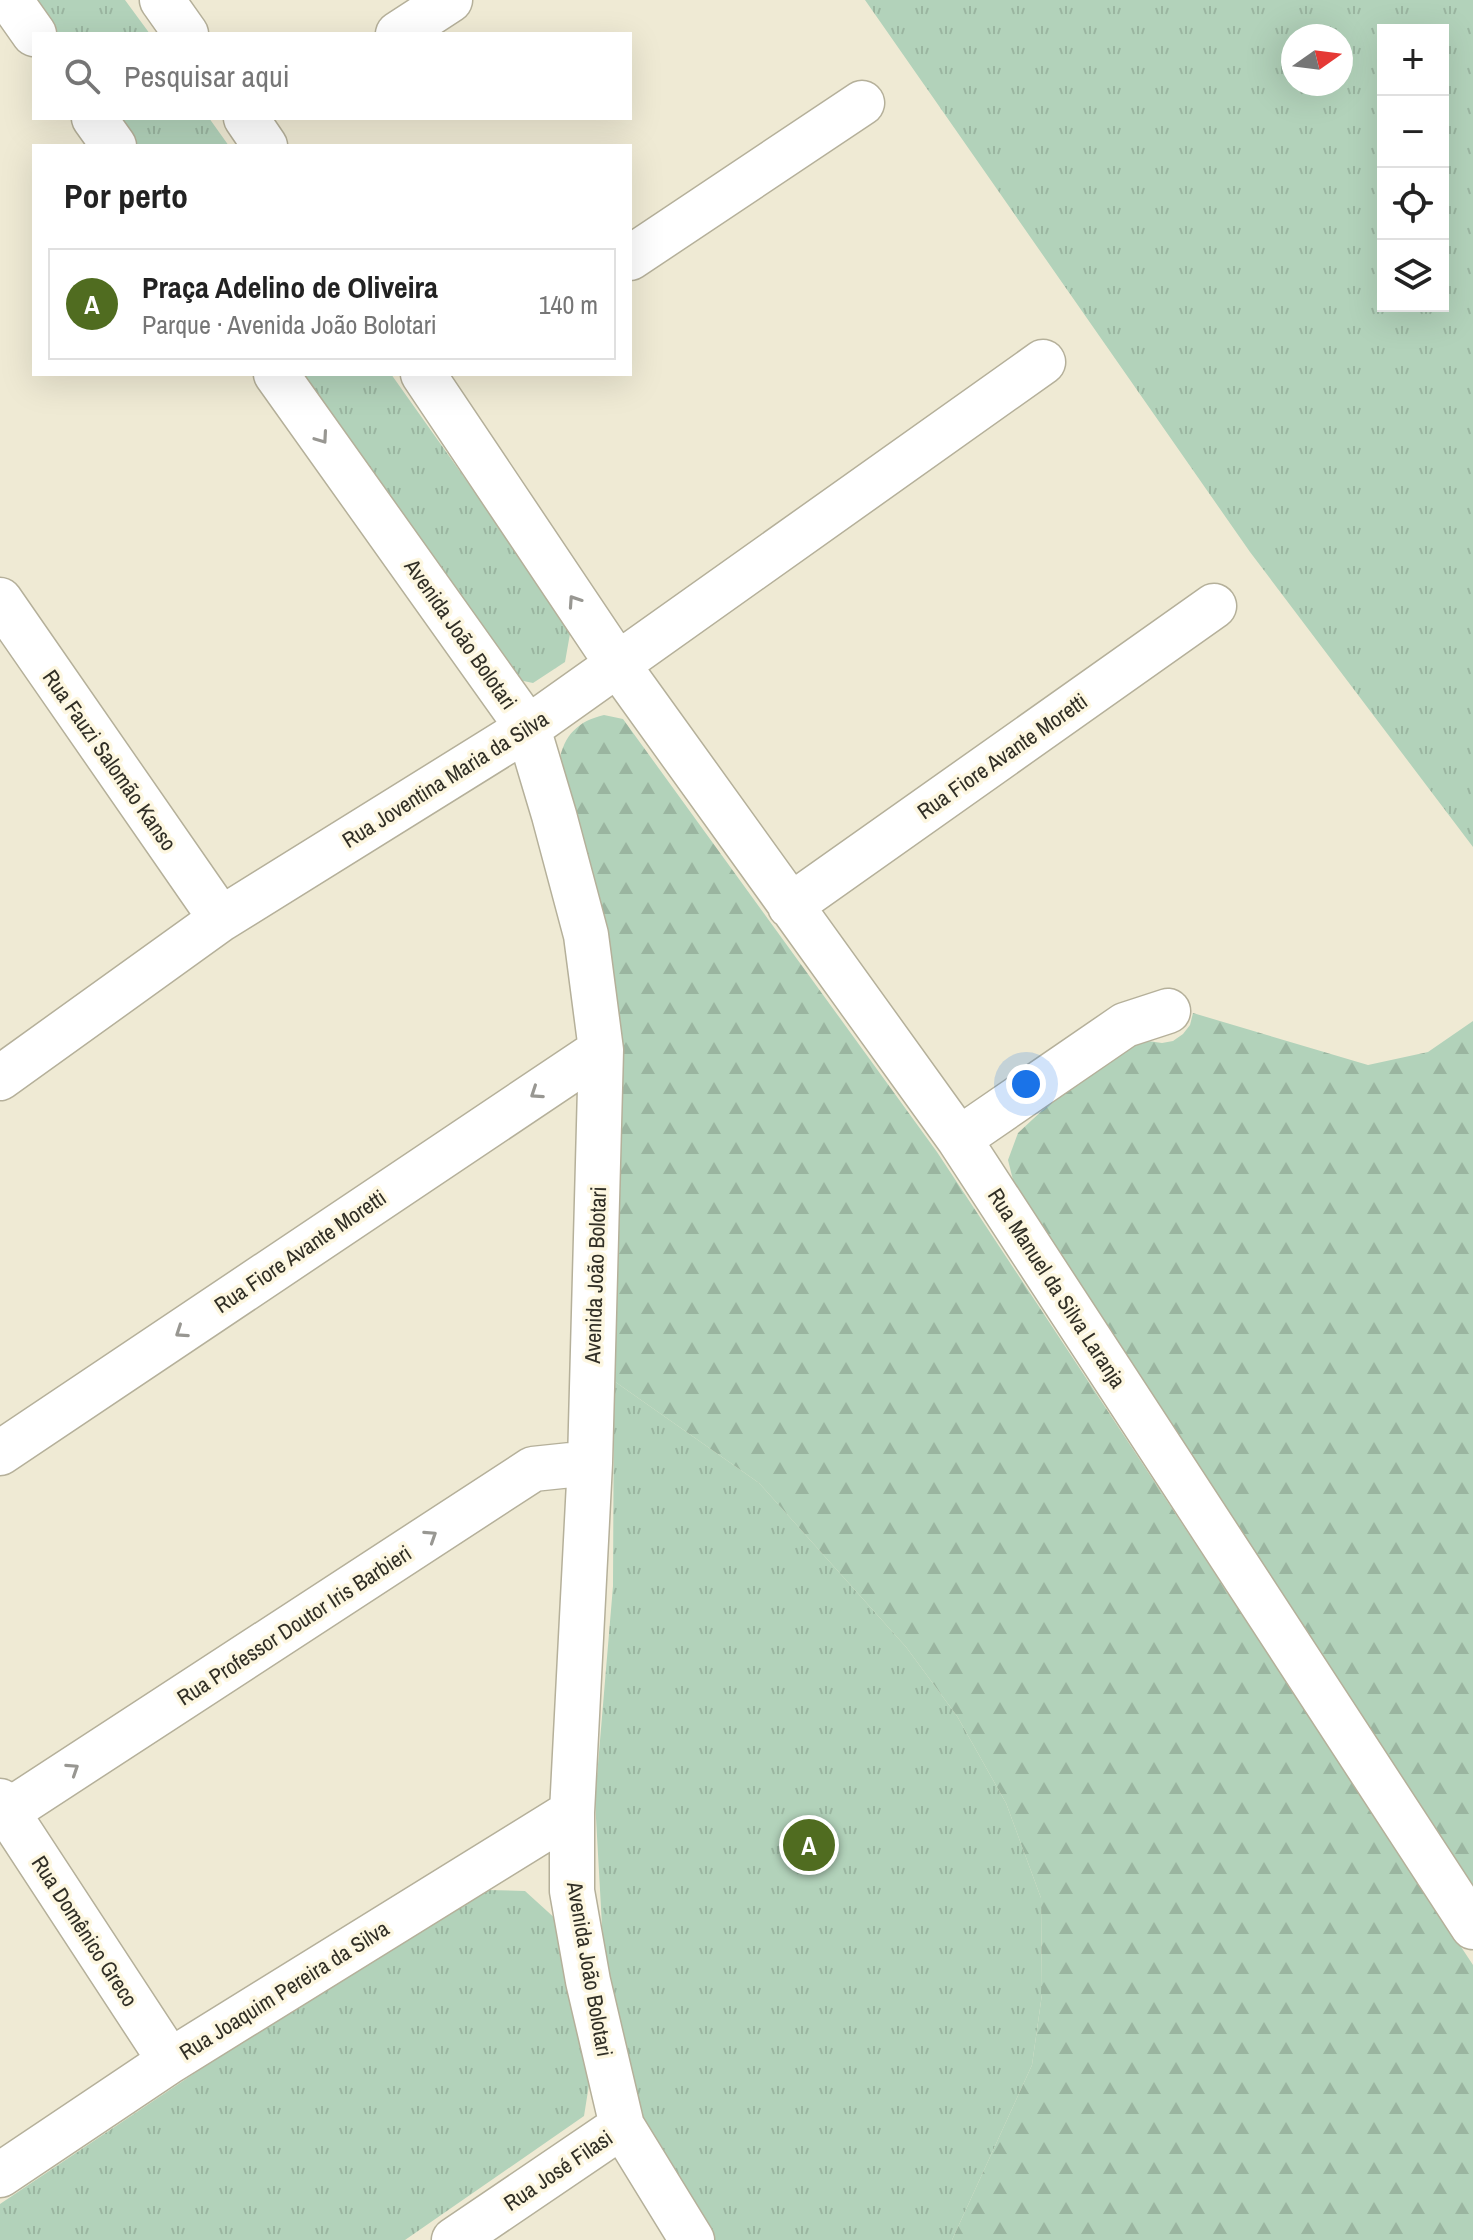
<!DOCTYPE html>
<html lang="pt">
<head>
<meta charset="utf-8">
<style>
  body { margin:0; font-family:"Archivo Narrow",sans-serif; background:#f6f6f6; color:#222 }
  .controls { position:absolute; right:24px; top:24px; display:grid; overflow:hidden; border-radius:0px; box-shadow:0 8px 32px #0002 }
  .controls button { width:72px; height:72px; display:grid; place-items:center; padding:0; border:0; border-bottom:2px solid #e0e0e0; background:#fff; color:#222; font:40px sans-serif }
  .compass { position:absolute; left:1281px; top:24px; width:72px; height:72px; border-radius:50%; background:#fff; box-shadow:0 8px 32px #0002; rotate:76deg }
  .you { position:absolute; left:1026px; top:1084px; width:28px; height:28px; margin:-20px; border:6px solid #fff; border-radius:50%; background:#1a73e8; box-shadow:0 0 0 12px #1a73e833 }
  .badge { display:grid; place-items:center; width:52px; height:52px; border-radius:50%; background:#506c20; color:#fff; font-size:26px; font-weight:700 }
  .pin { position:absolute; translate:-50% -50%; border:4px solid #fff; box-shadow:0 2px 8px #0006 }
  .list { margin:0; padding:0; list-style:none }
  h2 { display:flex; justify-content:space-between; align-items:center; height:104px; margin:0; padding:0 32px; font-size:34px }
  h2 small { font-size:26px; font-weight:400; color:#767676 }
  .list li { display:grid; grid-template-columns:52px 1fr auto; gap:24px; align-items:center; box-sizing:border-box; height:112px; margin:0 16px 16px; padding:0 16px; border:2px solid #e0e0e0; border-radius:0px }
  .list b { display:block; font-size:30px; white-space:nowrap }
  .list p { margin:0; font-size:26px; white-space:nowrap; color:#767676 }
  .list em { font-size:26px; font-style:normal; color:#767676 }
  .icon { flex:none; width:44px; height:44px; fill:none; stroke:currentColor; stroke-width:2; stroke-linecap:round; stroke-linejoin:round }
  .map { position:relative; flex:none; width:1473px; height:2240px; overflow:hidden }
  .search { position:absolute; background:#fff; box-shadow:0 8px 32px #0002; left:32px; top:32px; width:600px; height:88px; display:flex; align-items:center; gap:20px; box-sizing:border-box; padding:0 28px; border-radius:0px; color:#767676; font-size:30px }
  .panel { position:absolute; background:#fff; box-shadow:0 8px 32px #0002; left:32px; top:144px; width:600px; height:232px; border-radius:0px }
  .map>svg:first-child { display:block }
  .grass { fill:url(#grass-tufts); fill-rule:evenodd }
  .forest { fill:url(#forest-firs) }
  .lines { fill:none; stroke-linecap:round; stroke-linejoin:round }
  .minor-casing { stroke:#b5b09a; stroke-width:47 }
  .minor { stroke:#fff; stroke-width:44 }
  .oneway { stroke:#989792 }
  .labels { text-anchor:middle; stroke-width:7; stroke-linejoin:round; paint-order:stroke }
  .street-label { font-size:22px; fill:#312f26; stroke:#fdf7e1 }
</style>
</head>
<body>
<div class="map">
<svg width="1473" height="2240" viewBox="0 0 1473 2240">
  <defs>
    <pattern id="grass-tufts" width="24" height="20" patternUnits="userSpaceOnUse" patternTransform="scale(2)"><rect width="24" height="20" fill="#b2d2ba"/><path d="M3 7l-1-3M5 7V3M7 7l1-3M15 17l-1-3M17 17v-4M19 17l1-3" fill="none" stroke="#9ab5a0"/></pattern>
    <pattern id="forest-firs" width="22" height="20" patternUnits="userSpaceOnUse" patternTransform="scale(2)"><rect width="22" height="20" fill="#b2d2ba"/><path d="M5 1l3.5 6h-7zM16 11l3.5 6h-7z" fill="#9ab5a0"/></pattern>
  </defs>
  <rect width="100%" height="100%" fill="#efead4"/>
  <path class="grass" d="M34 0H125L150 34H56Z
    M865 0H1473V847L1250 552ZM1443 30V306H1383V30ZM1293 36H1341V84H1293Z
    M116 118H209L229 146H136Z
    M298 374H391L571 628 565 662 533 683 514 679Z
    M614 1381 759 1483 906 1647 957 1716 1006 1803 1041 1898 1042 1994 1032 2065 952 2240H713L643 2118 605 1980 595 1800 613 1586Z
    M487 1890 525 1891 558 1921 591 2072 584 2116 405 2240H0V2204L452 1900Z"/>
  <path class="forest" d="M604 715 623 719 937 1152 1473 1965V2240H952L1032 2065 1042 1994 1041 1898 1006 1803 957 1716 906 1647 759 1483 614 1381 623 1041 605 930 559 762C564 735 578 721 604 715Z
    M1193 1013 1368 1065 1428 1052 1473 1021V1885L1014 1184 1008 1160 1018 1133 1062 1092 1122 1049 1148 1041 1162 1043 1173 1041 1183 1034 1190 1025Z"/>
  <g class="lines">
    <g class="minor-casing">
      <path id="minor" d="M10 0 34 34
        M162 0 186 34
        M398 34 450 0
        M94 118 114 146
        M246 118 265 146
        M630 258 862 103
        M276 374 528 728 554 815 586 935 601 1050 590 1463 572 1812V1891L588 1981 622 2126 692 2240
        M423 374 618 665 959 1139 1473 1927
        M0 600 221 919
        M790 906 1214 606
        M0 1078 221 919 528 728 1043 362
        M959 1139 1125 1025 1168 1011
        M0 1453 601 1050
        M0 1801 170 2061
        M7 1812 533 1469 590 1463
        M0 2175 170 2061 572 1812
        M454 2240 622 2126"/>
    </g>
    <use href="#minor" class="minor"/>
  </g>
  <defs><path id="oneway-chevron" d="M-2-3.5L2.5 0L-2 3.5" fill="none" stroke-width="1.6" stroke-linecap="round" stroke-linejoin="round" transform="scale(2)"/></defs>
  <g class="oneway">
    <use href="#oneway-chevron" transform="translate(322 438) rotate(55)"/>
    <use href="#oneway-chevron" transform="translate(574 601) rotate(-124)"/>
    <use href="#oneway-chevron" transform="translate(536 1093) rotate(146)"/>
    <use href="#oneway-chevron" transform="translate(181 1332) rotate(146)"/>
    <use href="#oneway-chevron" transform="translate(431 1536) rotate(-33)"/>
    <use href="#oneway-chevron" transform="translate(73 1769) rotate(-33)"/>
  </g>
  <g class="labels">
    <g class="street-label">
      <text transform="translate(461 634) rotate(55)" y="8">Avenida João Bolotari</text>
      <text transform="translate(1002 756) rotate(-35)" y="8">Rua Fiore Avante Moretti</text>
      <text transform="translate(110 760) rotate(55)" y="8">Rua Fauzi Salomão Kanso</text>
      <text transform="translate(445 779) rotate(-32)" y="8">Rua Joventina Maria da Silva</text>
      <text transform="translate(300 1251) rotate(-34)" y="8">Rua Fiore Avante Moretti</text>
      <text transform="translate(595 1275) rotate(-88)" y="8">Avenida João Bolotari</text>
      <text transform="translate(1057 1288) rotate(57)" y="8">Rua Manuel da Silva Laranja</text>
      <text transform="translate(294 1625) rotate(-33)" y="8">Rua Professor Doutor Iris Barbieri</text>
      <text transform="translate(85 1931) rotate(57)" y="8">Rua Domênico Greco</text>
      <text transform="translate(590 1969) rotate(80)" y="8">Avenida João Bolotari</text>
      <text transform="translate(284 1990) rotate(-32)" y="8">Rua Joaquim Pereira da Silva</text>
      <text transform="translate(558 2170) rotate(-34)" y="8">Rua José Filasi</text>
    </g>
  </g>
</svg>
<div class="controls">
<button>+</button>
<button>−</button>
<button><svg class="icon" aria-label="locate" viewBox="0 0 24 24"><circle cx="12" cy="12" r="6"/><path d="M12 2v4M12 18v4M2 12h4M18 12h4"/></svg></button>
<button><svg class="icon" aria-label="layers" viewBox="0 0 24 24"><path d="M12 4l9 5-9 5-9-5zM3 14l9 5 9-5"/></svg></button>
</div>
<svg class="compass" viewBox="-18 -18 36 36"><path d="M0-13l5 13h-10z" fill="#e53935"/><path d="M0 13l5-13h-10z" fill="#767676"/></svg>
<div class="you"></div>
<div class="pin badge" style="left:809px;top:1845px">A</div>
<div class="search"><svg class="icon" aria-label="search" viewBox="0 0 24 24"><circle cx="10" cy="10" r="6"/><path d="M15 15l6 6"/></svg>Pesquisar aqui</div>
<section class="panel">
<h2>Por perto<small></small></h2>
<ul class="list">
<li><span class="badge">A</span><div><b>Praça Adelino de Oliveira</b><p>Parque · Avenida João Bolotari</p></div><em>140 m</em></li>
</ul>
</section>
</div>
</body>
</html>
